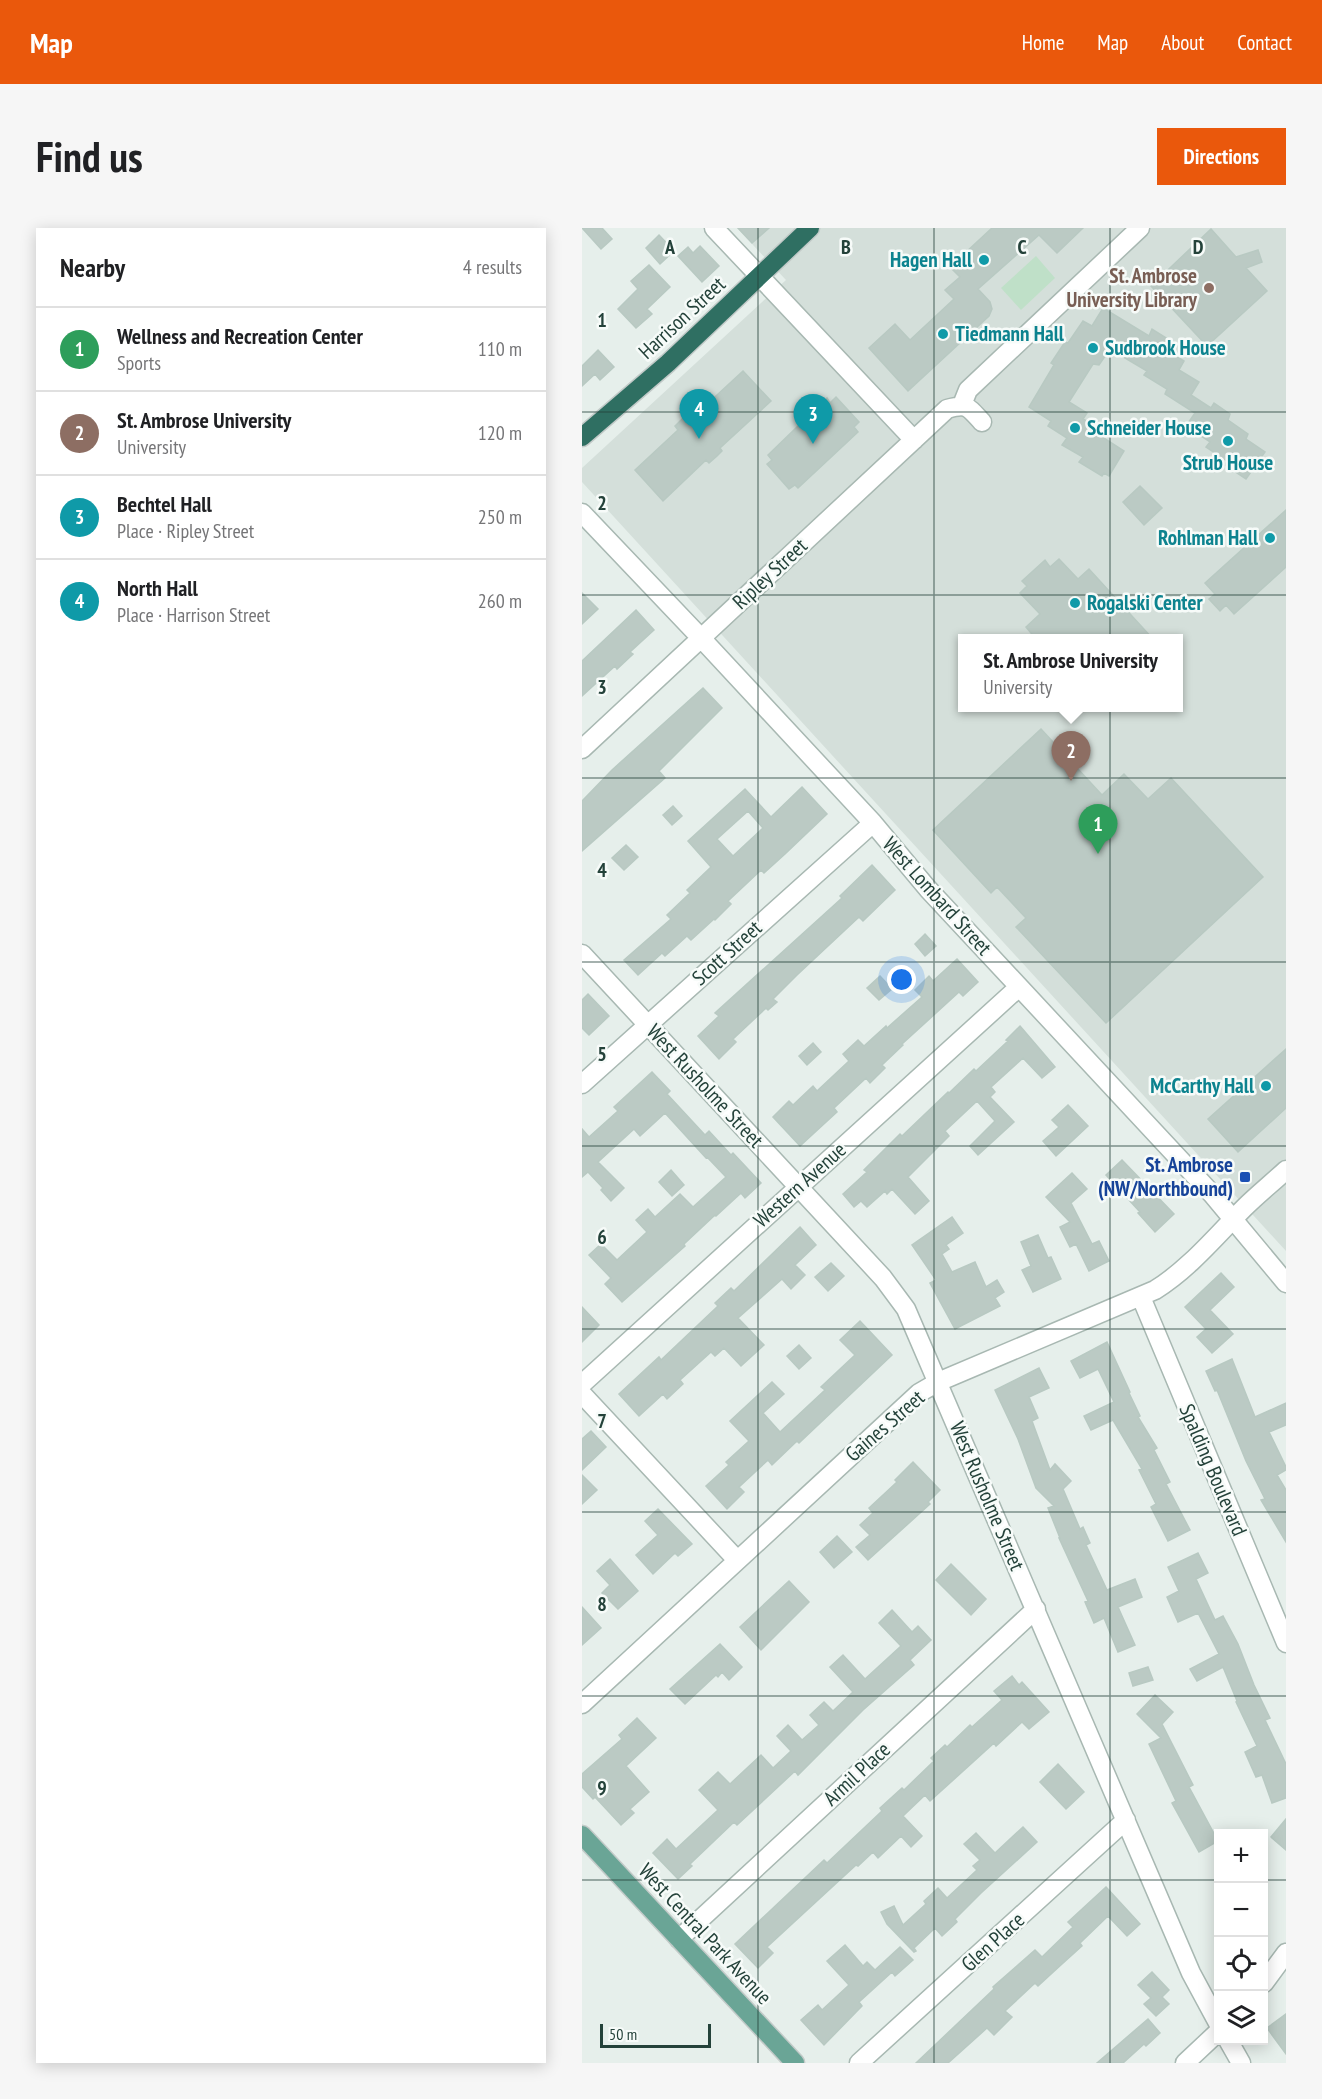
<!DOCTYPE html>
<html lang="en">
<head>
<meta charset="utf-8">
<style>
  body { margin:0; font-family:"PT Sans Narrow",sans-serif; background:#f6f6f6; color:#202124 }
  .controls { position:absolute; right:18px; bottom:18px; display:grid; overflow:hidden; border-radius:0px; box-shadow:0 3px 15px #0003 }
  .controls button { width:54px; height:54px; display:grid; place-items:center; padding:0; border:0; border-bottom:2px solid #e0e0e0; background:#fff; color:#202124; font:30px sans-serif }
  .scale { position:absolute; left:18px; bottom:15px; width:111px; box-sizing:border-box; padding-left:6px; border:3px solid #24423a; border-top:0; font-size:16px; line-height:21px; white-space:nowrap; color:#24423a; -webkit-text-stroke:4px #f7fbf9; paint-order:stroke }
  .you { position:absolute; left:320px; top:752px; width:21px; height:21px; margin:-15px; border:4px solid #fff; border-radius:50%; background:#1a73e8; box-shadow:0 0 0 9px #1a73e833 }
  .badge { display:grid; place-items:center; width:39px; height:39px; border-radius:50%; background:#ea580c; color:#fff; font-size:20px; font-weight:700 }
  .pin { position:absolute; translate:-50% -50px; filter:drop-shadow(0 2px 3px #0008) }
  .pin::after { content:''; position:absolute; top:32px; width:21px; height:18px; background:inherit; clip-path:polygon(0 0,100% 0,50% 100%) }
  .popup { position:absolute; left:376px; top:406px; width:225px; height:78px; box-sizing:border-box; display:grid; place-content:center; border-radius:0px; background:#fff; filter:drop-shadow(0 2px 4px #0005); font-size:20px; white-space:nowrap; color:#757577 }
  .popup b { font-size:22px; color:#202124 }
  .popup::after { content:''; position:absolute; left:50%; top:100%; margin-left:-12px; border:12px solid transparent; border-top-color:#fff }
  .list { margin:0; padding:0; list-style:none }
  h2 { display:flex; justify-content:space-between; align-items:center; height:78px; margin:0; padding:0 24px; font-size:26px }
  h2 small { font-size:20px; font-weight:400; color:#757577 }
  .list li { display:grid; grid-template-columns:39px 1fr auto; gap:18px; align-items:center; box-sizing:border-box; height:84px; padding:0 24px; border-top:2px solid #e0e0e0 }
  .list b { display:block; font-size:22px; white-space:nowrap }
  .list p { margin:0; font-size:20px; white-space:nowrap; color:#757577 }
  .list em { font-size:20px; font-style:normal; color:#757577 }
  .icon { flex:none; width:33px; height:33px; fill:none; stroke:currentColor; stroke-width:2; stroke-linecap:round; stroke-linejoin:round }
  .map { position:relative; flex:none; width:704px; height:1835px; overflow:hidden; border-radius:0px }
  header { display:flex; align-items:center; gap:36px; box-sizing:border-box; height:84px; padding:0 30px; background:#ea580c; color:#fff }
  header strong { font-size:28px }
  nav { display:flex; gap:33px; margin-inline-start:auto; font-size:21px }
  .intro { display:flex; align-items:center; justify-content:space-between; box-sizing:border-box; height:144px; padding:0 36px }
  h1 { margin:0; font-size:42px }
  .button { padding:15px 27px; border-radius:0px; background:#ea580c; color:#fff; font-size:21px; font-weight:700 }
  main { display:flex; gap:36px; padding:0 36px }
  aside { flex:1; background:#fff; border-radius:0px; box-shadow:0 3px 15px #0003 }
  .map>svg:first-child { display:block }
  .built { fill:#d4dfda; fill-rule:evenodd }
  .green { fill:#bfe0c8 }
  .building { fill:#bbcac4; stroke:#b8c9c2; stroke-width:1.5; fill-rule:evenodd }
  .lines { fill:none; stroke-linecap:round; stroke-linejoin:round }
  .minor-casing { stroke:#a8b8b2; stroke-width:21 }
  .major-casing { stroke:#c2cac8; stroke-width:21 }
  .highway-casing { stroke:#c2cac8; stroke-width:21 }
  .minor { stroke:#fff; stroke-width:18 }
  .major { stroke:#6aa596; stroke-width:18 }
  .highway { stroke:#2f6f62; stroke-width:18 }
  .grid { fill:none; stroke:#24423a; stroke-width:1.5; stroke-opacity:0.55 }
  .culture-dot { fill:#0f9aa8; stroke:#f7fbf9; stroke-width:2 }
  .education-dot { fill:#8d6e63; stroke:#f7fbf9; stroke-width:2 }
  .transit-dot { fill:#1a4fb4; stroke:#f7fbf9; stroke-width:2 }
  .labels { text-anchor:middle; stroke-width:5; stroke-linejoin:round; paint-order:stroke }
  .culture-label { font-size:21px; font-weight:bold; fill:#0d838f; stroke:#f7fbf9; text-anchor:start }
  .education-label { font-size:21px; font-weight:bold; fill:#785e54; stroke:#f7fbf9; text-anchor:end }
  .street-label { font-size:21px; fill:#24423a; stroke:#f7fbf9 }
  .transit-label { font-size:21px; font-weight:bold; fill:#164399; stroke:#f7fbf9; text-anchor:end }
  .grid-label { font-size:20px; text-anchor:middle; font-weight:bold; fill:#24423a; stroke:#f7fbf9; stroke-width:5; stroke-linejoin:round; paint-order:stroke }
</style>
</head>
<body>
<header>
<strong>Map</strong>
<nav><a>Home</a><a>Map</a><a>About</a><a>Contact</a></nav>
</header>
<div class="intro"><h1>Find us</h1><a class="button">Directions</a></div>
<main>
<aside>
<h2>Nearby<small>4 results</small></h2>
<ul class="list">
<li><span class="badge" style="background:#2e9e5b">1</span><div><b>Wellness and Recreation Center</b><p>Sports</p></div><em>110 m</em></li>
<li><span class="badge" style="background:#8d6e63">2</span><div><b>St. Ambrose University</b><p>University</p></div><em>120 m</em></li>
<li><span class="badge" style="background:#0f9aa8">3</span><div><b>Bechtel Hall</b><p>Place · Ripley Street</p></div><em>250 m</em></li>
<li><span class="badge" style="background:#0f9aa8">4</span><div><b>North Hall</b><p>Place · Harrison Street</p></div><em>260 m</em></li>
</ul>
</aside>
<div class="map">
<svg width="704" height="1835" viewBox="0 0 704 1835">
  <rect width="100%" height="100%" fill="#e6efeb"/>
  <path class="built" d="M155 0H704V1023L0 254V240L204 52ZM381 410H597V480H381Z"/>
  <path class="green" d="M454 28 473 50 439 82 419 60Z"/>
  <path class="building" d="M0 0H20L30 11 19 21Z
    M156 0H187L170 15Z
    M410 0H501L475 25 457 7 396 61 408 74 410 81 407 88 326 163 287 120 313 96 328 112 372 71 363 62 378 49 368 39Z
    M629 1 654 29 676 22 680 34 664 40 685 63 625 118 569 58Z
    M77 7 92 23 78 36 64 20Z
    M118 18 137 38 120 54 96 28 106 19 111 25Z
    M67 37 88 59 65 81 70 86 54 100 36 81 56 61 49 53Z
    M521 80 567 108 570 101 589 113 584 122 602 133 597 142 617 154 609 167 629 180 632 175 648 186 646 192 666 206 664 211 683 224 664 251 643 237 645 233 624 219 628 214 604 198 613 185 583 166 585 161 562 147 565 143 528 121 517 137 511 136 487 174 505 185 501 191 520 202 517 207 542 223 527 248 522 245 520 248 497 234 501 229 480 217 485 210 466 198 469 193 447 179 472 137 469 135 483 114 486 115 501 93 510 98Z
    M16 122 32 139 18 152 13 146 0 158V138Z
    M161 143 189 173 138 220 140 223 135 228 127 235 124 232 81 273 53 242 96 202 93 198 105 186 109 191Z
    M254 169 277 194 272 199 276 204 216 260 213 257 207 261 185 236 190 232 186 227 245 170 248 175Z
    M558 258 580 280 562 297 541 274Z
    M704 282V339L652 386 644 377 638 383 627 371 633 366 623 355Z
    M477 331 496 351 507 341 571 411H454L444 399 458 386 438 365 445 358 440 353 463 332 468 339Z
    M0 365 16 381 0 396Z
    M54 382 72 402 48 424 51 426 35 441 33 438 0 468V433Z
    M121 460 140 480 77 543 83 550 0 623V573L30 542Z
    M459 501 520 567 542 546 566 571 589 550 681 649 524 795 434 699 444 690 415 659 409 665 351 602Z
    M220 559 245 586 203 626 182 645 179 642 146 673 149 676 133 692 132 691 109 712 105 708 83 728 80 725 56 747 42 732 89 691 85 687 108 665 105 662 129 639 106 613 163 561 189 589ZM166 583 181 600 151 628 135 611Z
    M91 578 100 588 90 597 81 587Z
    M44 617 56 629 42 642 30 630Z
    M290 637 313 662 281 693 277 689 215 747 191 771 195 774 186 782 184 780 151 811 154 814 137 831 116 808 137 788 133 785 260 670 258 668Z
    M343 706 354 718 343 728 333 716Z
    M375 731 396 754 381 768 377 764 320 816 321 817 300 837 303 840 288 855 284 850 252 880 255 884 218 918 191 889 207 873 211 877 231 858 235 863 267 833 261 826 276 812 282 818 304 798 305 800 340 769 333 762 347 748 351 753Z
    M298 748 310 761 297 772 285 760Z
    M6 766 27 788 7 807 0 800V772Z
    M438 798 473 839 460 850 441 830 409 859 413 864 408 869 432 894 396 927 388 918 413 893 395 873 363 903 367 908 326 949 347 973 333 986 310 961 305 966 303 963 285 979 279 973 272 979 261 966 285 944 282 942 318 906 320 908 366 864 367 865 392 841 394 843 426 813 424 812Z
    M231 815 239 824 225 837 217 828Z
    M704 821V880L656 924 626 891Z
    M70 844 88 863 85 866 123 907 127 903 149 927 151 925 179 955 163 970 159 965 134 988 133 987 102 1016 103 1018 40 1074 23 1056 29 1050 7 1027 19 1016 35 1032 65 1004 54 992 66 981 73 989 98 966 111 979 144 949 125 929 124 930 83 885 58 908 52 901 16 934 42 960 29 973 19 962 21 960 6 944 0 949V901L7 909 36 883 32 879Z
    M486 877 506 898 474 928 461 913 477 899 470 892Z
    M540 932 592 986 573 1004 556 985 558 984 524 947Z
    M89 942 102 957 90 968 77 954Z
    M490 945 505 961 489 975 510 1016 517 1013 527 1033 507 1043 494 1016 488 1019 478 999 488 994 464 969Z
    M370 989 381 1005 364 1017 367 1021 360 1026 370 1044 393 1034 404 1059 415 1052 422 1064 413 1070 418 1078 373 1101 348 1055 354 1052 330 1017Z
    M218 999 234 1017 213 1037 223 1047 209 1061 200 1051 156 1090 182 1117 159 1138 142 1120 133 1128 129 1124 98 1152 101 1156 85 1171 81 1166 57 1188 37 1166 77 1129 79 1132 136 1078 133 1075 149 1060 152 1063Z
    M456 1007 466 1030 469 1029 479 1051 451 1064 440 1042 449 1038 439 1014Z
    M249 1035 262 1048 246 1063 233 1049Z
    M639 1045 652 1059 628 1082 651 1106 630 1125 615 1109 624 1101 603 1079Z
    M0 1079 17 1097 0 1114Z
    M278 1093 310 1127 217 1215 215 1213 190 1237 186 1232 157 1259 162 1264 145 1281 124 1258 147 1237 144 1234 167 1213 148 1193 190 1154 202 1166 181 1185 198 1204 243 1162 239 1159 273 1127 258 1112Z
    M525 1114 548 1164 547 1165 558 1188 556 1189 575 1220 572 1222 588 1254 584 1256 608 1302 586 1313 569 1279 574 1276 557 1242 560 1241 531 1192 509 1202 502 1188 532 1174 516 1141 498 1150 489 1133Z
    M217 1117 229 1130 217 1141 205 1128Z
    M650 1131 673 1189 704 1175V1197L687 1204 704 1239V1242L695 1247 704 1262V1314L679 1272 683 1271 664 1233 635 1162 633 1163 624 1143Z
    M457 1140 467 1160 447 1169 456 1190 450 1193 468 1242 473 1236 489 1253 481 1261 498 1301 501 1299 508 1315 504 1317 525 1362 553 1351 560 1369 536 1379 553 1417 536 1424 522 1390 512 1395 503 1374 506 1373 477 1310H478L466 1280 472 1278 454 1260 436 1211 413 1162Z
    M9 1203 24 1219 0 1242V1211Z
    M331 1234 358 1262 346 1274 348 1276 286 1332 274 1319 288 1307 278 1297 291 1285 287 1280 315 1254 313 1252Z
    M0 1247 15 1262 0 1276Z
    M76 1281 110 1316 96 1328 93 1325 71 1346 54 1327 76 1307 63 1293Z
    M255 1308 270 1324 252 1340 238 1324Z
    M616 1325 626 1345 614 1351 633 1392 641 1388 656 1416 672 1457 688 1490 683 1492 704 1536V1570L690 1575 680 1547 674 1549 663 1524 675 1518 654 1474 655 1473 641 1439 615 1453 608 1441 637 1426 616 1385 596 1394 585 1369 597 1363 586 1339Z
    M28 1331 56 1363 36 1381 20 1365 28 1357 15 1343Z
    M369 1336 404 1371 389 1387 354 1352Z
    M207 1353 227 1374 179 1422 158 1399Z
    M0 1379 19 1400 0 1417Z
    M310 1382 330 1404 336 1398 349 1412 328 1432 332 1437 281 1482 216 1547 213 1543 155 1597 152 1594 108 1636 110 1638 96 1651 71 1625 85 1611 94 1621 136 1582 117 1562 136 1544 148 1556 179 1527 191 1540 209 1523 195 1508 206 1497 220 1512 237 1497 228 1487 242 1474 251 1483 271 1464 248 1439 261 1427 283 1451 319 1418 297 1395Z
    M138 1416 160 1439 147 1452 140 1444 136 1449 134 1447 103 1476 88 1461Z
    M566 1439 571 1452 551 1458 547 1445Z
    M430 1448 437 1457 440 1454 467 1484 447 1501 440 1494 414 1518 412 1515 348 1573 343 1567 321 1588 340 1608 329 1619 319 1608 296 1630 291 1624 276 1638 274 1637 185 1719 191 1725 176 1740 153 1716 242 1632 245 1635 300 1583 298 1580 320 1560 322 1562 352 1533 349 1530 363 1517 365 1519 388 1497 390 1499 420 1472 412 1463Z
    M573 1467 591 1484 580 1496 611 1557 607 1559 636 1613 617 1624 590 1575 594 1573 567 1516 579 1510 555 1486Z
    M55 1490 74 1510 44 1538 67 1564 48 1581 52 1585 39 1597 13 1569 11 1571 0 1559V1546L40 1511 37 1507Z
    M476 1536 502 1564 484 1581 458 1554Z
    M704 1591V1622L689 1609Z
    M441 1599 455 1614 399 1665 373 1691 375 1694 360 1708 353 1700 332 1720 334 1723 332 1724 305 1696 299 1684 312 1678 321 1697 344 1676 342 1673 356 1660 365 1670 395 1642 391 1638 398 1632 382 1616 394 1605 413 1625Z
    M524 1659 558 1696 545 1708 526 1688 498 1715 500 1718 480 1736 456 1758 453 1755 423 1783 430 1789 412 1807 405 1800 366 1835H334L412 1761 411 1759 453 1722 460 1729 491 1699 486 1694Z
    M263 1717 281 1738 285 1734 293 1742 318 1719 331 1732 313 1748 310 1744 277 1774 280 1778 242 1817 219 1792 236 1777 240 1782 267 1757 245 1733Z
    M570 1744 587 1762 580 1769 587 1776 574 1788 562 1776 569 1770 556 1757Z
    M704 1786V1826L685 1800Z
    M566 1791 578 1805 564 1818 562 1816 541 1835H515Z"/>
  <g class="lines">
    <g class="minor-casing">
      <path id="minor" d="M132 0 332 212
        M380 177 386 162 558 0
        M0 285 119 410 291 595 346 661 630 966 704 1055
        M0 521 365 181C386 175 386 179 400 194
        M0 726 301 1050 324 1081 609 1745 636 1795
        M0 856 291 595
        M559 1069 704 1415
        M0 1156 437 759
        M0 1166 155 1332
        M0 1476 337 1165 356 1154 573 1062C607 1041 634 1008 662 980 675 967 690 955 704 942
        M97 1711 454 1381
        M682 1755 704 1725
        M646 1812 659 1835
        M277 1835 544 1592
        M603 1835 636 1804"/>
    </g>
    <g class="major-casing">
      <path id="major" d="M0 1607 213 1835"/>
    </g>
    <g class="highway-casing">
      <path id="highway" d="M0 209 86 135 228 0"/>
    </g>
    <use href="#minor" class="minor"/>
    <use href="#major" class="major"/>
    <use href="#highway" class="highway"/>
  </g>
  <path class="grid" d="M176 0V1835M352 0V1835M528 0V1835M0 184H704M0 367H704M0 550H704M0 734H704M0 918H704M0 1101H704M0 1284H704M0 1468H704M0 1652H636M682 1652H704"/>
  <g class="culture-dot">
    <circle cx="402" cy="32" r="6"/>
    <circle cx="361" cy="106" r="6"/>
    <circle cx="511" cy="120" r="6"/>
    <circle cx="493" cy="200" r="6"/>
    <circle cx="646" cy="213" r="6"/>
    <circle cx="688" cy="310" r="6"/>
    <circle cx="493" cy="375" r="6"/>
    <circle cx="684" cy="858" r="6"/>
  </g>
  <circle class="education-dot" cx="627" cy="60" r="6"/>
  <rect class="transit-dot" x="657" y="943" width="12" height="12" rx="3"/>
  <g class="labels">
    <g class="culture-label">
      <text x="390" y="39" text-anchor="end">Hagen Hall</text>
      <text x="373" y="113">Tiedmann Hall</text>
      <text x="523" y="127">Sudbrook House</text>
      <text x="505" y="207">Schneider House</text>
      <text x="646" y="242" text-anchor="middle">Strub House</text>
      <text x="676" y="317" text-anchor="end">Rohlman Hall</text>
      <text x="505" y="382">Rogalski Center</text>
      <text x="672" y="865" text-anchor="end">McCarthy Hall</text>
    </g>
    <g class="education-label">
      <text x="615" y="55">St. Ambrose<tspan x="615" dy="24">University Library</tspan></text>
    </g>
    <g class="street-label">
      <text transform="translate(100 90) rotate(-43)" y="7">Harrison Street</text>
      <text transform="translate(188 346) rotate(-43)" y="7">Ripley Street</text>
      <text transform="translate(355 668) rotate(48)" y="7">West Lombard Street</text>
      <text transform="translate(145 725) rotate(-42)" y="7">Scott Street</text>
      <text transform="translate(123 858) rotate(47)" y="7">West Rusholme Street</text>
      <text transform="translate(218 957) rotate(-42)" y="7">Western Avenue</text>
      <text transform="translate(303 1198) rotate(-41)" y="7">Gaines Street</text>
      <text transform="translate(631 1242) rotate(67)" y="7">Spalding Boulevard</text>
      <text transform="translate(405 1268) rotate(67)" y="7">West Rusholme Street</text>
      <text transform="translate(275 1546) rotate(-43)" y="7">Armil Place</text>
      <text transform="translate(123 1706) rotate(47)" y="7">West Central Park Avenue</text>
      <text transform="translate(411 1714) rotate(-42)" y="7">Glen Place</text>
    </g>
    <g class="transit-label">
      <text x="651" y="944">St. Ambrose<tspan x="651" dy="24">(NW/Northbound)</tspan></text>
    </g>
  </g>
  <g class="grid-label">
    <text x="88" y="26">A</text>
    <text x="264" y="26">B</text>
    <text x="440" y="26">C</text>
    <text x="616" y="26">D</text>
    <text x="20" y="99">1</text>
    <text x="20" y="282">2</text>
    <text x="20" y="466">3</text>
    <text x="20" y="649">4</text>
    <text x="20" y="833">5</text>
    <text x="20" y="1016">6</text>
    <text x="20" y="1200">7</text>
    <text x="20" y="1383">8</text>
    <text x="20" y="1567">9</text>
  </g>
</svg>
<div class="controls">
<button>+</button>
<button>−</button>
<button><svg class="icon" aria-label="locate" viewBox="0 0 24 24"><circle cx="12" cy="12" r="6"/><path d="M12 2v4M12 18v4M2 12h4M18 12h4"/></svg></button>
<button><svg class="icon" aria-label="layers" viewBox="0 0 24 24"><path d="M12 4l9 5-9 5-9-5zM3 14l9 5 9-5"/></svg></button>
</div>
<div class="scale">50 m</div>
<div class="you"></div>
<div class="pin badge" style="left:516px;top:626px;background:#2e9e5b">1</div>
<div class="pin badge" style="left:489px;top:553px;background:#8d6e63">2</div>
<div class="popup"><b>St. Ambrose University</b>University</div>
<div class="pin badge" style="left:231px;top:216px;background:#0f9aa8">3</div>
<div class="pin badge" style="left:117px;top:211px;background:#0f9aa8">4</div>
</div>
</main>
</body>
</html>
